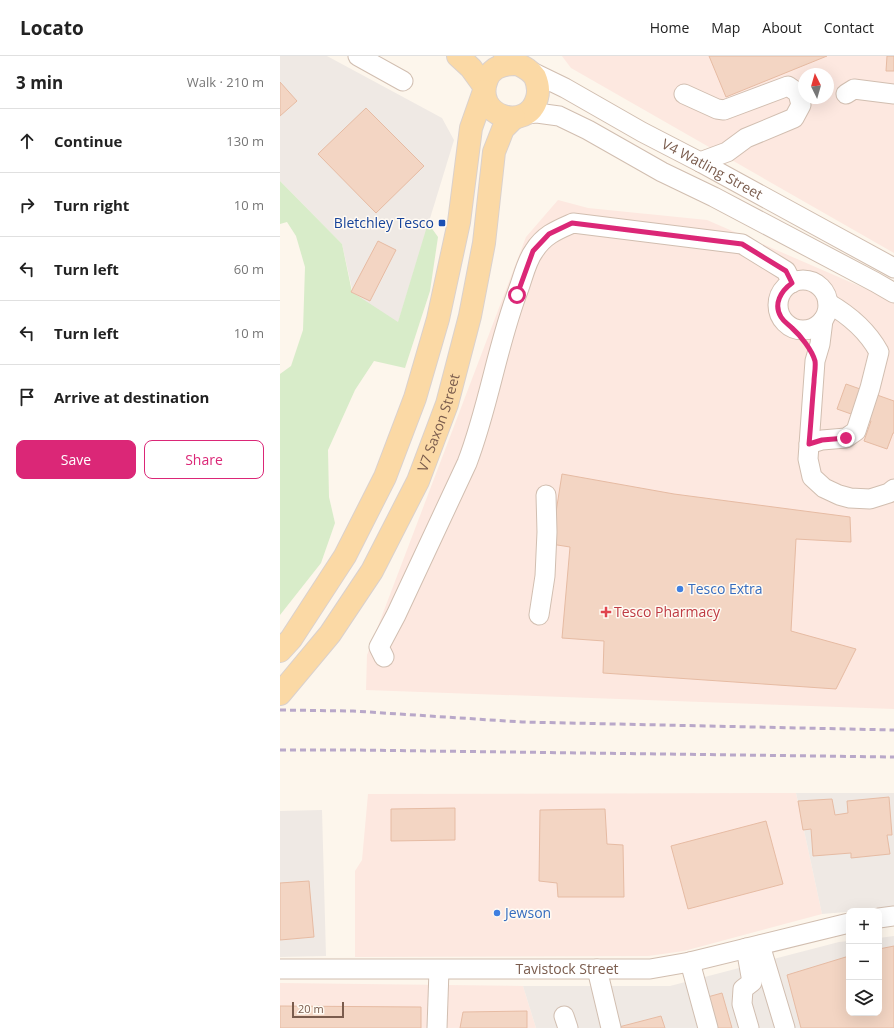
<!DOCTYPE html>
<html lang="en">
<head>
<meta charset="utf-8">
<style>
  body { margin:0; font-family:"Open Sans",sans-serif; background:#f6f6f6; color:#222 }
  .controls { position:absolute; right:12px; bottom:12px; display:grid; overflow:hidden; border-radius:8px; box-shadow:0 4px 16px #0002 }
  .controls button { width:36px; height:36px; display:grid; place-items:center; padding:0; border:0; border-bottom:1px solid #e0e0e0; background:#fff; color:#222; font:20px sans-serif }
  .compass { position:absolute; left:518px; top:12px; width:36px; height:36px; border-radius:50%; background:#fff; box-shadow:0 4px 16px #0002; rotate:355deg }
  .scale { position:absolute; left:12px; bottom:10px; width:52px; box-sizing:border-box; padding-left:4px; border:2px solid #7a5c4d; border-top:0; font-size:11px; line-height:14px; white-space:nowrap; color:#7a5c4d; -webkit-text-stroke:3px #fffaf3; paint-order:stroke }
  .stop { position:absolute; width:12px; height:12px; margin:-9px; border:3px solid #db2777; border-radius:50%; background:#fff }
  .stop.end { background:#db2777; border-color:#fff; box-shadow:0 1px 4px #0008 }
  .list { margin:0; padding:0; list-style:none }
  h2 { display:flex; justify-content:space-between; align-items:center; height:52px; margin:0; padding:0 16px; font-size:17px }
  h2 small { font-size:13px; font-weight:400; color:#767676 }
  .list li { display:grid; grid-template-columns:26px 1fr auto; gap:12px; align-items:center; box-sizing:border-box; height:64px; padding:0 16px; border-top:1px solid #e0e0e0 }
  .list b { display:block; font-size:15px; white-space:nowrap }
  .list em { font-size:13px; font-style:normal; color:#767676 }
  .actions { display:flex; gap:8px; padding:12px 16px }
  .actions a { flex:1; padding:9px 0; border:1px solid #db2777; border-radius:8px; text-align:center; font-size:14px; color:#db2777 }
  .actions .main { background:#db2777; color:#fff }
  .icon { flex:none; width:22px; height:22px; fill:none; stroke:currentColor; stroke-width:2; stroke-linecap:round; stroke-linejoin:round }
  .map { position:relative; flex:none; width:614px; height:972px; overflow:hidden }
  header { display:flex; align-items:center; gap:24px; box-sizing:border-box; height:56px; padding:0 20px; background:#fff; border-bottom:1px solid #e0e0e0 }
  header strong { font-size:19px }
  nav { display:flex; gap:22px; margin-inline-start:auto; font-size:14px }
  main { display:flex }
  aside { flex:1; background:#fff }
  .map>svg:first-child { display:block }
  .commercial { fill:#fde8e0; fill-rule:evenodd }
  .industrial { fill:#efe9e4 }
  .green { fill:#d8ecc9 }
  .building { fill:#f3d5c3; stroke:#e6bba3 }
  .lines { fill:none; stroke-linecap:round; stroke-linejoin:round }
  .minor-casing { stroke:#d1beb0; stroke-width:21 }
  .major-casing { stroke:#dad1cd; stroke-width:24 }
  .minor { stroke:#fff; stroke-width:19 }
  .major { stroke:#fbd9a5; stroke-width:22 }
  .rail { stroke:#b9a8c9; stroke-width:3; stroke-dasharray:6 4; stroke-linecap:butt }
  .route { stroke:#db2777; stroke-width:5 }
  .transit-dot { fill:#1a4fb4; stroke:#fffaf3; stroke-width:1.5 }
  .shop-dot { fill:#3f7fe0; stroke:#fffaf3; stroke-width:1.5 }
  .health-dot { fill:#e0444e; stroke:#fffaf3; stroke-width:1.5 }
  .labels { text-anchor:middle; stroke-width:3; stroke-linejoin:round; paint-order:stroke }
  .street-label { font-size:14px; fill:#7a5c4d; stroke:#fffaf3 }
  .transit-label { font-size:14px; fill:#164399; stroke:#fffaf3; text-anchor:end }
  .shop-label { font-size:14px; fill:#366cbe; stroke:#fffaf3; text-anchor:start }
  .health-label { font-size:14px; fill:#be3a42; stroke:#fffaf3; text-anchor:start }
</style>
</head>
<body>
<header>
<strong>Locato</strong>
<nav><a>Home</a><a>Map</a><a>About</a><a>Contact</a></nav>
</header>
<main>
<aside>
<h2>3 min<small>Walk · 210 m</small></h2>
<ul class="list">
<li><svg class="icon" aria-label="ahead" viewBox="0 0 24 24"><path d="M12 20V5M6 11l6-6 6 6"/></svg><div><b>Continue</b></div><em>130 m</em></li>
<li><svg class="icon" aria-label="right" viewBox="0 0 24 24"><path d="M7 20v-9h11M14 6l5 5-5 5"/></svg><div><b>Turn right</b></div><em>10 m</em></li>
<li><svg class="icon" aria-label="left" viewBox="0 0 24 24"><path d="M17 20v-9H6M10 6l-5 5 5 5"/></svg><div><b>Turn left</b></div><em>60 m</em></li>
<li><svg class="icon" aria-label="left" viewBox="0 0 24 24"><path d="M17 20v-9H6M10 6l-5 5 5 5"/></svg><div><b>Turn left</b></div><em>10 m</em></li>
<li><svg class="icon" aria-label="arrive" viewBox="0 0 24 24"><path d="M6 21V4h12l-3 4 3 4H6"/></svg><div><b>Arrive at destination</b></div></li>
</ul>
<div class="actions"><a class="main">Save</a><a>Share</a></div>
</aside>
<div class="map">
<svg width="614" height="972" viewBox="0 0 614 972">
  <rect width="100%" height="100%" fill="#fdf6ec"/>
  <path class="commercial" d="M282 0H614V197L291 12ZM524 18H548V42H524Z
    M278 144 308 152 427 164 614 245V653L86 634 87 599 246 181Z
    M516 737 542 858 404 895 368 900 75 901V815L82 804 88 738Z
    M0 927 243 930 256 972H0Z"/>
  <path class="industrial" d="M0 0H47L162 62 174 84 118 267 74 242 62 188 0 125Z
    M516 737H614V852L542 858Z
    M42 754 46 900 0 901V755Z
    M614 880V972H256L243 930H390L559 886 569 885V957H599V882Z"/>
  <path class="green" d="M0 125 62 188 72 236 118 266 148 167 158 181 150 235 125 312 94 305 75 334 48 394 49 441 55 467 41 507 0 559V318L11 310 23 274 25 211 16 180 7 166 0 168Z"/>
  <path class="building" d="M429 0H547L446 41Z
    M607 0H614V15H606Z
    M0 26 17 45 0 60Z
    M86 52 144 110 96 157 38 98Z
    M98 185 116 194 90 245 71 236Z
    M566 328 614 345V377H613L607 393 584 385 591 365 557 353Z
    M282 418 394 438 570 461 571 486 516 483 511 575 576 593 556 633 323 617 324 585 282 582 290 491 271 488Z
    M609 741 612 779H607L610 798 571 802V797L533 800 531 773 523 774 518 745 552 743 555 759 568 757 567 745Z
    M175 752V784L111 785V753Z
    M325 753 327 788 343 789 344 841H278L277 827 259 825 260 754Z
    M486 765 503 828 408 853 391 790Z
    M29 825 34 881 0 884V827Z
    M614 890V972H521L507 919 569 900V957H599V893Z
    M442 937 452 972H433L424 942Z
    M0 950 141 951V972H0Z
    M247 955V972H180L183 956Z
    M381 960 385 972H335Z"/>
  <g class="lines">
    <g class="minor-casing">
      <g id="minor">
        <path d="M78 0 123 25"/>
        <path id="s1" d="M250 15 285 32 362 76 420 106 614 212"/>
        <path d="M404 38 437 53 444 54 508 30 518 37 521 49 514 62 466 82 447 96 420 106"/>
        <path d="M566 38 574 33 614 38"/>
        <path d="M246 58 257 57 279 60 308 74 382 116 434 141 595 226 614 237"/>
        <circle cx="523" cy="249" r="25"/>
        <path d="M543 264 540 288 535 305 528 403 532 421 544 432 559 439 570 442 590 443 609 437 614 433"/>
        <path d="M529 388 542 384 566 382 576 375 590 332 599 296C587 274 569 259 548 247"/>
        <path d="M259 559 265 520 267 476 266 439"/>
        <path d="M104 601 99 591 116 559 187 407C209 350 217 289 239 232 243 221 247 204 254 195 264 179 277 174 293 167L462 188 506 215 512 227"/>
        <path d="M599 862 614 860"/>
        <path d="M480 889 505 972"/>
        <path d="M466 892 472 926 463 933 462 948 469 972"/>
        <path d="M410 906 428 972"/>
        <path id="s2" d="M0 913H370L410 906 569 867"/>
        <path d="M317 913 331 972"/>
        <path d="M284 960 288 972"/>
        <path d="M157 972 159 914"/>
      </g>
    </g>
    <g class="major-casing">
      <g id="major">
        <path d="M178 0 191 12 204 30"/>
        <path d="M225 0C235 9 248 10 255 21 258 28 259 35 257 42 248 77 192 61 207 23 212 11 224 8 235 8"/>
        <path d="M0 595 11 583 65 500 105 421 135 342 158 263 179 166 191 72 204 35"/>
        <path id="s3" d="M0 638 50 578 92 515 138 425 167 348 190 260 204 187 214 96 223 73 234 62"/>
      </g>
    </g>
    <use href="#minor" class="minor"/>
    <use href="#major" class="major"/>
    <path class="rail" d="M0 654 73 655 242 666 614 674
      M0 694H73L614 701"/>
  </g>
  <g class="lines">
    <path class="route" d="M237 239 253 195 269 178 292 167 462 188 506 215 512 227C501 235 493 248 501 261 504 266 508 268 512 272 520 279 532 294 535 305 536 311 534 320 534 326 532 347 531 367 529 388L542 384 566 382"/>
  </g>
  <rect class="transit-dot" x="158" y="163" width="8" height="8" rx="2"/>
  <g class="shop-dot">
    <circle cx="400" cy="533" r="4"/>
    <circle cx="217" cy="857" r="4"/>
  </g>
  <path class="health-dot" d="M324 550h4v4h4v4h-4v4h-4v-4h-4v-4h4z"/>
  <g class="labels">
    <g class="street-label">
      <text dy="5" stroke="none"><textPath href="#s1" startOffset="207">V4 Watling Street</textPath></text>
      <text dy="5" stroke="none"><textPath href="#s3" startOffset="317">V7 Saxon Street</textPath></text>
      <text dy="5" stroke="none"><textPath href="#s2" startOffset="287">Tavistock Street</textPath></text>
    </g>
    <g class="transit-label">
      <text x="154" y="172">Bletchley Tesco</text>
    </g>
    <g class="shop-label">
      <text x="408" y="538">Tesco Extra</text>
      <text x="225" y="862">Jewson</text>
    </g>
    <g class="health-label">
      <text x="334" y="561">Tesco Pharmacy</text>
    </g>
  </g>
</svg>
<div class="controls">
<button>+</button>
<button>−</button>
<button><svg class="icon" aria-label="layers" viewBox="0 0 24 24"><path d="M12 4l9 5-9 5-9-5zM3 14l9 5 9-5"/></svg></button>
</div>
<svg class="compass" viewBox="-18 -18 36 36"><path d="M0-13l5 13h-10z" fill="#e53935"/><path d="M0 13l5-13h-10z" fill="#767676"/></svg>
<div class="scale">20 m</div>
<div class="stop" style="left:237px;top:239px"></div>
<div class="stop end" style="left:566px;top:382px"></div>
</div>
</main>
</body>
</html>
